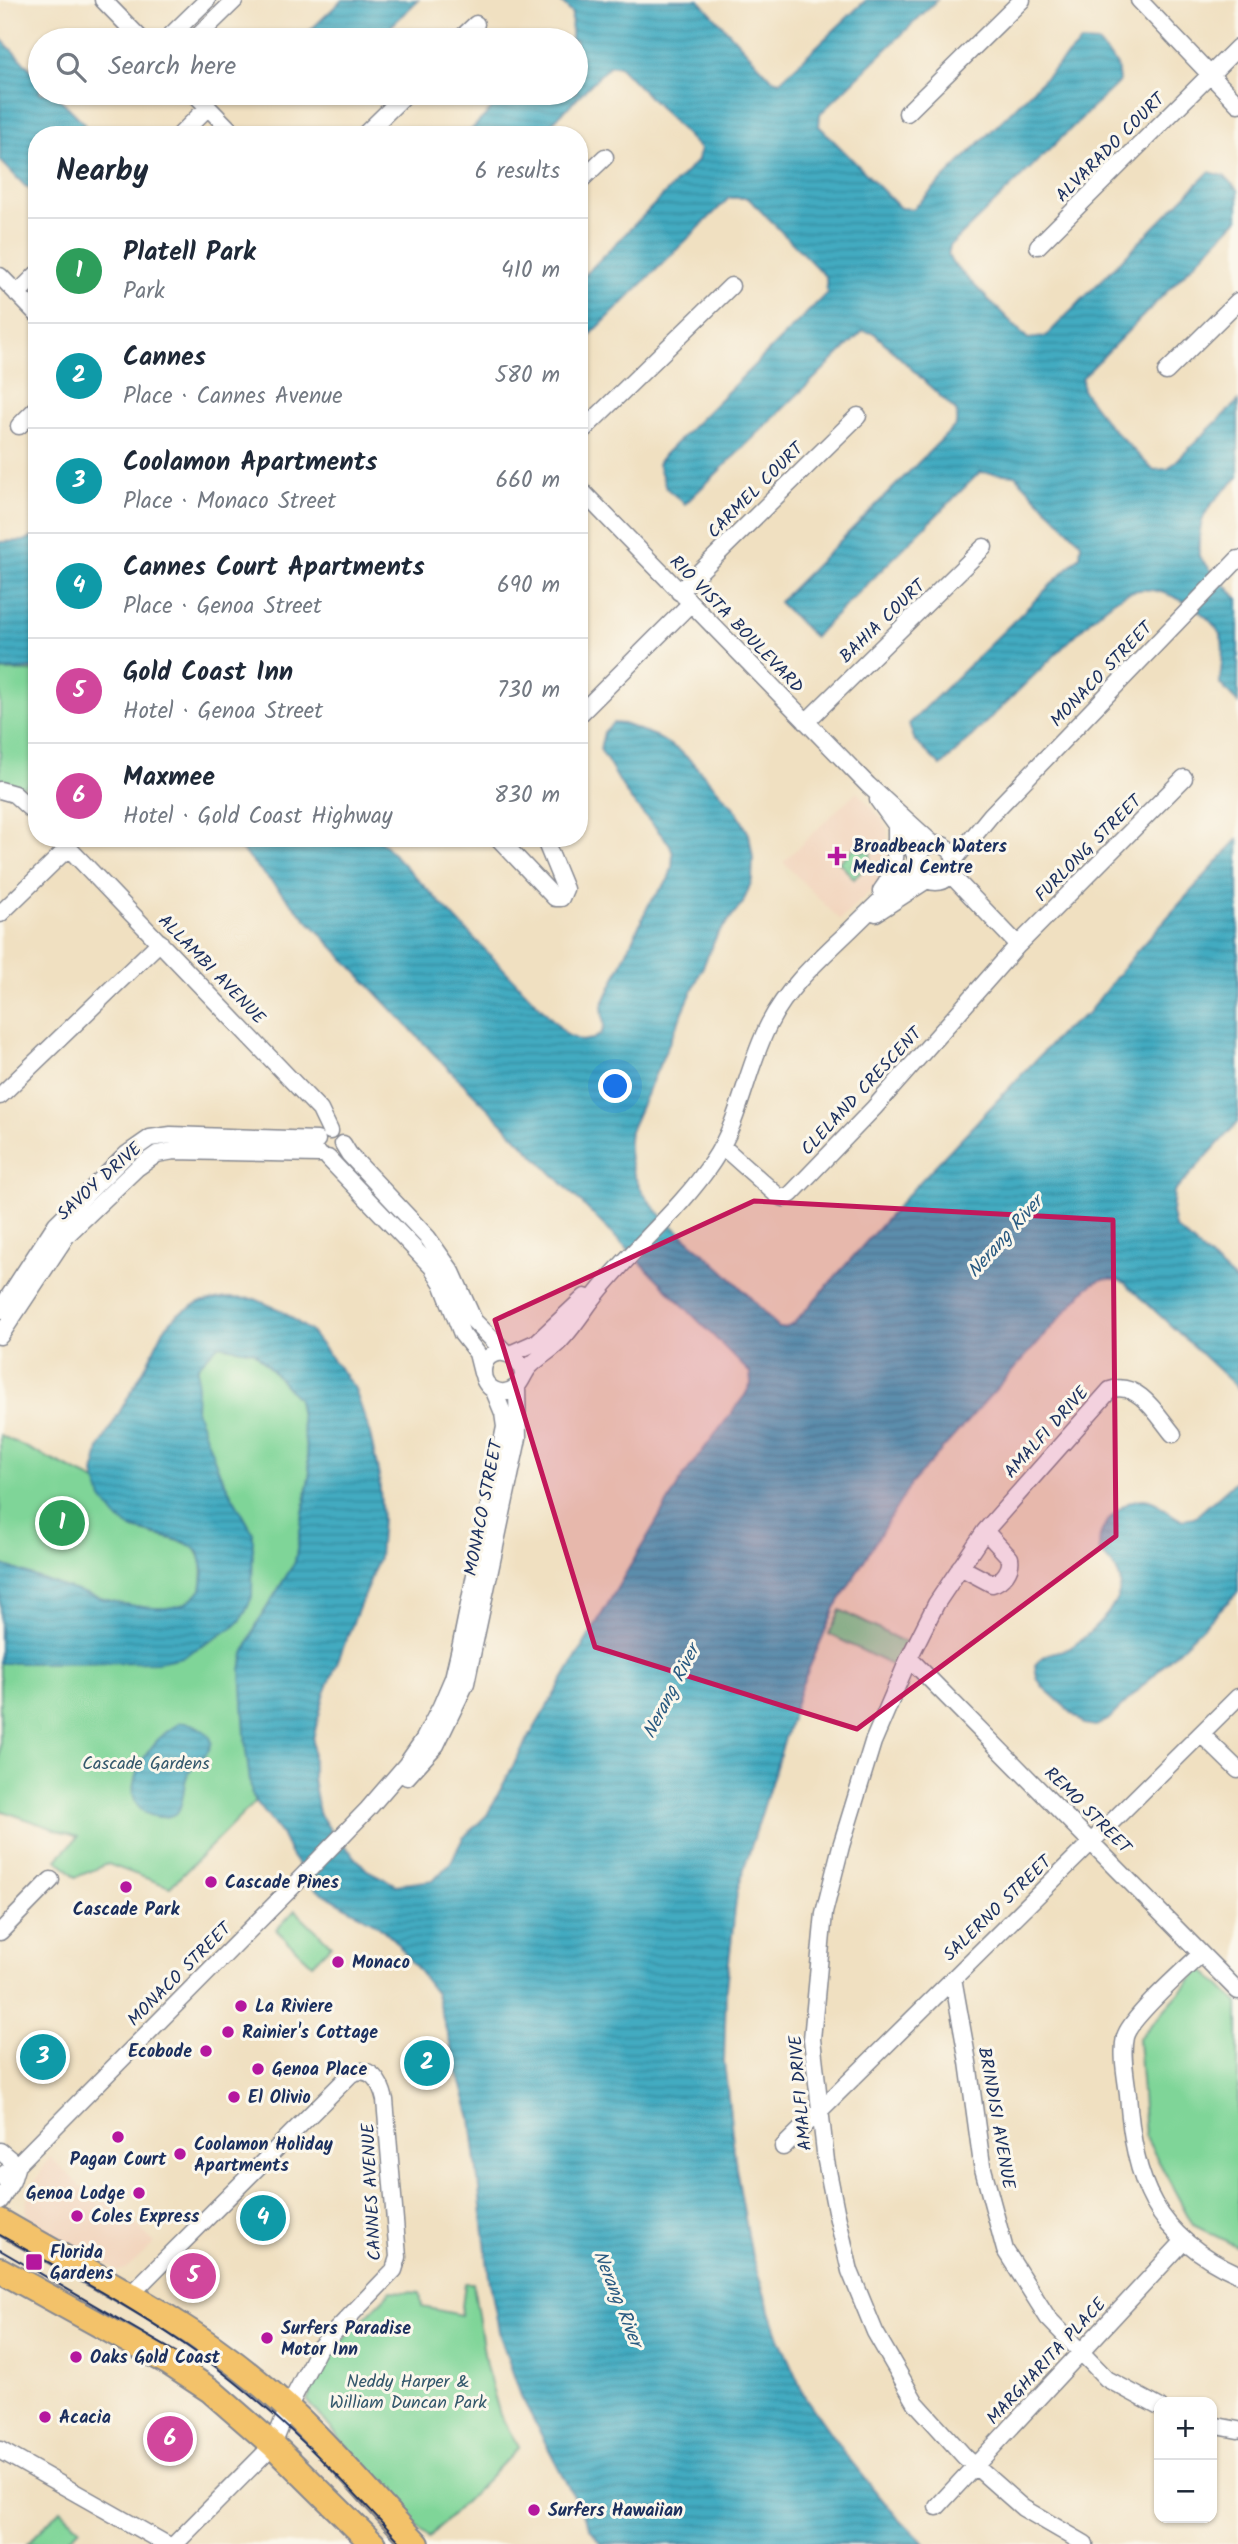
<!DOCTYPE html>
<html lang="en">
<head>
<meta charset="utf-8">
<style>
  body { margin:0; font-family:Kalam,sans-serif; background:#f2f2f3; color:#1f2937 }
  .controls { position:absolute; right:21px; bottom:21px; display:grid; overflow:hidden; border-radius:14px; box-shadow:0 2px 5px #0004 }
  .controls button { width:63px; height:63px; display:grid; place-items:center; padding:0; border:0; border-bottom:2px solid #e0e1e3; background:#fff; color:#1f2937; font:35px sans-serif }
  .you { position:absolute; left:616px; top:1087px; width:24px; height:24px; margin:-18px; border:5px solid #fff; border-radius:50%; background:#1a73e8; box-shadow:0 0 0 10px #1a73e833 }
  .badge { display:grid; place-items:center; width:46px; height:46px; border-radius:50%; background:#1a73e8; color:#fff; font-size:23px; font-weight:700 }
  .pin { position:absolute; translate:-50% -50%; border:4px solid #fff; box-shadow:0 2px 7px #0006 }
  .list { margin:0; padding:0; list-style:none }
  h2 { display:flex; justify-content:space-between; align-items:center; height:91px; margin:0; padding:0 28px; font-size:30px }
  h2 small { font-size:23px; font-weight:400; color:#747a83 }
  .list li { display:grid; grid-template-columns:46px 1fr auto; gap:21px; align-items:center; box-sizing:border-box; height:105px; padding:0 28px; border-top:2px solid #e0e1e3 }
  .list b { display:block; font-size:26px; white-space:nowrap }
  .list p { margin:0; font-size:23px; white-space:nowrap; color:#747a83 }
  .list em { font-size:23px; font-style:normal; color:#747a83 }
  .icon { flex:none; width:38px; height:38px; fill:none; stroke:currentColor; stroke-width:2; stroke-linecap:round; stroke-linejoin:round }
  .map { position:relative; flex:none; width:1238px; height:2544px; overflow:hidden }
  .search { position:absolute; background:#fff; box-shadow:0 2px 5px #0004; left:28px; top:28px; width:560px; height:77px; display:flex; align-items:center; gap:18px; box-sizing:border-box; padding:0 24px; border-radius:38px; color:#747a83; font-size:26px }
  .panel { position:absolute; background:#fff; box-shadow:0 2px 5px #0004; left:28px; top:126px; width:560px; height:721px; border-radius:28px }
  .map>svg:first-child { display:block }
  .built { fill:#f2d5be }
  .grass { fill:url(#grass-dots); stroke:#4d827b; stroke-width:2 }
  .green { fill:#7fd598; stroke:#4d827b; stroke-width:2 }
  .water { fill:url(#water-rules); stroke:#2e6d90; stroke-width:2 }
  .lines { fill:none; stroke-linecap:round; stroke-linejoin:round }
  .minor-casing { stroke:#868890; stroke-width:19 }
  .highway-casing { stroke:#868890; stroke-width:28 }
  .minor { stroke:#fff; stroke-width:16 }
  .highway { stroke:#f3c26a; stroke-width:24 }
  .tram { stroke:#1b2f5e; stroke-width:2 }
  .marked { fill:#c2185b; fill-opacity:0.2; stroke:#c2185b; stroke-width:5; stroke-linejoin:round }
  .poi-dot { fill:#b5179e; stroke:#fbf7ec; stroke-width:2.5 }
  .labels { text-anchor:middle; stroke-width:6; stroke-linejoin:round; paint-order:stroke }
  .street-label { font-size:18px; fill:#1b2f5e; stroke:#fbf7ec }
  .poi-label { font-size:18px; font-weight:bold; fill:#1b2f5e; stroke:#fbf7ec; text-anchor:start }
  .park-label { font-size:18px; fill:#34586c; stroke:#fbf7ec }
  .water-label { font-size:19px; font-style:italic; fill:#295a81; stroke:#fbf7ec }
</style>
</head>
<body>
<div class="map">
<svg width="1238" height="2544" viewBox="0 0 1238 2544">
  <defs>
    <pattern id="grass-dots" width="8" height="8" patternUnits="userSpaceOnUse" patternTransform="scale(1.75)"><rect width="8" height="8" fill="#7fd598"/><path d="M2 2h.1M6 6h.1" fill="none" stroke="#6db785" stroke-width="1.8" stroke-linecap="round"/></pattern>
    <pattern id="water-rules" width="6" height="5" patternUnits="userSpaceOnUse" patternTransform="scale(1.75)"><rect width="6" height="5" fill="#42abc1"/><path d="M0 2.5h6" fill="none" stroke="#368ca0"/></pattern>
  </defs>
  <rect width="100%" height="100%" fill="#fbf7ec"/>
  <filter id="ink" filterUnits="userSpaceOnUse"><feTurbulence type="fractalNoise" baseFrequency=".0143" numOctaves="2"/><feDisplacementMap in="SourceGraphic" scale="14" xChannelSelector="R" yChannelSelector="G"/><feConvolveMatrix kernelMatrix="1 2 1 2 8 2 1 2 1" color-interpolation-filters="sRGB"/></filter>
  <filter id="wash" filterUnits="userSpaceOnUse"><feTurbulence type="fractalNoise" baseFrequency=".00686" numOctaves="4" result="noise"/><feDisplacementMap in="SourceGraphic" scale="28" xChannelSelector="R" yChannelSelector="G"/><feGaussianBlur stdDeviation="1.57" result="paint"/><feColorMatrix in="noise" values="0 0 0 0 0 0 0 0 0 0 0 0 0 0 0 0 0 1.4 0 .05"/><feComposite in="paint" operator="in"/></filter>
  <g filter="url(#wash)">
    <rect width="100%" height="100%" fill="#f0e0c1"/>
    <path class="built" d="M857 791 881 818 888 831 889 863 881 881 840 920 783 862Z
      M50 2157 100 2204 107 2197 155 2243 127 2269 118 2271 29 2220 26 2212 28 2192Z"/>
    <path class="grass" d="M856 846 863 853 869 847C875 861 863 870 854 879L839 862Z"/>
    <path class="green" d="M0 671H37V774L24 787 0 782Z
      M218 1345 254 1351 298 1399 310 1472 295 1562 258 1622 244 1654 252 1796 256 1801 170 1887 108 1864 76 1877 57 1859 78 1837 0 1810V1663L158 1662C188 1655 218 1640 241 1619L253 1533 220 1474 195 1410 198 1366Z
      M0 1435 96 1481C101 1497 116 1520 132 1528 136 1531 143 1531 148 1533 187 1544 209 1540 201 1590 196 1594 190 1601 184 1604 146 1622 40 1578 0 1564Z
      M840 1610 906 1643 893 1666 829 1634Z
      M295 1910 331 1945 312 1964 276 1930Z
      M1202 1968 1238 2003V2247L1193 2225 1145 2136 1138 2039Z
      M465 2283H473L486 2366 500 2415 519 2447 429 2538C386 2495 347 2447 307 2400L332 2351 391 2291 420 2293 422 2307 461 2315Z
      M61 2510 80 2528 64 2544H27Z"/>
    <path class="water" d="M342 0H418L377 40H300Z
      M559 0H699L772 79 780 81 866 0H937L820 114 819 126 900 208 913 209 1081 42 1098 43 1117 65 1119 82 950 246 948 255 952 263 1028 339 1045 337 1209 172 1224 176 1238 190V219L1082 378 1083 391 1107 423 1153 470 1168 469 1238 401V477C1208 507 1197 512 1199 557L1238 599V703L1220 684C1220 669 1225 654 1222 640 1215 614 1165 586 1139 590 1121 592 1106 607 1093 618L941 766 915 741 909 724 1080 556 1081 543 1015 475 980 472 814 637 779 602 956 425 957 412 874 333 863 331 685 504 666 488 658 464 663 456 827 293 826 277 748 198H729L579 346V281L698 160 700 149 619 66H609L540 135H466L507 93H576V40H571L572 13Z
      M0 38 40 79V93H54L84 123 89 135H37V191L25 186 0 160Z
      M37 535V668L0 670V542L24 541Z
      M613 723 624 724 655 736 680 751 692 762 736 810 749 834 753 858 752 880 743 903 717 935 630 1131C620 1194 675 1226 715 1263 738 1283 758 1306 779 1328H786L794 1323 914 1188 1065 1029 1087 1014 1137 951 1238 839V1122L1174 1192 1172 1213 1175 1227 1238 1283V1388L1125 1283C1109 1275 1100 1278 1086 1289L911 1484 835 1608 801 1687 737 1892 726 1988 724 2062 736 2168 752 2257 779 2338 805 2397 845 2454 890 2509 925 2544H601L590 2528 521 2396 500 2336 489 2277 471 2118 436 1994 396 1942 378 1925 315 1889 291 1855 281 1834 252 1796 246 1751 241 1670 244 1654 258 1622 295 1562 310 1472 298 1399 254 1351 218 1345 198 1366 196 1410 220 1474 253 1533 252 1597 241 1620 230 1629 182 1657 158 1662 0 1663V1564C40 1578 146 1622 184 1604 190 1601 196 1594 201 1590L204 1572 199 1552 185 1542 131 1528 116 1517 102 1499 94 1474 99 1448 147 1364 164 1329 178 1314 199 1303 227 1298 255 1299 280 1310 310 1331 354 1387 369 1430 379 1476 382 1519 379 1557 324 1696 313 1739V1778L319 1813 331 1831 367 1870 396 1885 434 1880 451 1862 463 1838 487 1815 522 1749 684 1475 745 1395 751 1384 750 1373 436 1056 230 838H378L567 1035 581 1041 593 1039 601 1034 604 1027 602 1006 649 904 668 880 672 868 673 854 669 843 630 799 600 749 604 732Z
      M1238 1479V1592L1108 1720 1096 1726 1084 1724 1044 1688 1037 1678 1035 1665C1052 1646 1058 1656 1073 1646 1090 1634 1129 1599 1119 1576 1116 1567 1105 1558 1099 1550 1099 1545 1099 1538 1101 1533 1109 1515 1133 1491 1154 1502 1164 1507 1171 1516 1182 1520L1194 1518Z
      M180 1723C188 1722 194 1724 201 1729 228 1745 195 1760 187 1776 182 1789 185 1801 177 1813 169 1818 159 1818 150 1815 115 1801 143 1752 162 1736 167 1731 174 1727 180 1723Z"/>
  </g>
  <g filter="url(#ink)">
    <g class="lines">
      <g class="minor-casing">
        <path id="minor" d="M103 0 142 40
          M1139 0 1238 104
          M166 40 207 0
          M194 40 235 0
          M459 40 476 24
          M194 93 235 135
          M907 113 1022 0
          M180 135 208 107
          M364 135 407 93
          M579 182 605 157
          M1038 246 1238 47
          M0 276 37 314
          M17 294 37 274
          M1166 372 1238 301
          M19 426 37 408
          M579 434 731 286
          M579 488 868 785 933 844
          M679 592 858 416
          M579 715 691 603
          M806 722 984 547
          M0 790 14 794 37 815
          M878 800 911 846 917 859
          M59 838 320 1110 330 1131
          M498 838 555 898H561L565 889 544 838
          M917 863a19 19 0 1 1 38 0a19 19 0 1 1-38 0Z
          M955 859 991 815 1238 559
          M951 875 1018 945
          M881 891C898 869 896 851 896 825
          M876 913 927 880
          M0 914 68 848
          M0 1096 160 942
          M343 1144 349 1154 428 1238 452 1272 474 1321 505 1352
          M722 1146 778 1196 784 1198 791 1194 874 1108 1018 945 1184 778
          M328 1158 432 1267 442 1283 462 1334 477 1353 482 1373
          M0 1310 56 1224 127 1154 150 1138 171 1135 317 1140
          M0 1336 67 1235 137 1168 157 1154 174 1151 319 1154
          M510 1354 537 1342 585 1297
          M523 1375C520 1347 484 1345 483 1371 482 1388 502 1399 516 1387 522 1382 524 1372 530 1366 539 1357 550 1351 559 1342 570 1331 579 1318 588 1305 625 1254 678 1214 713 1161 741 1119 746 1069 769 1024 789 985 820 959 851 929 873 908 893 887 917 867
          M960 1567 992 1584C1003 1581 1012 1569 1010 1558L985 1531
          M909 1658 1238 1991
          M1201 1734 1238 1770
          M407 1777 436 1745 466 1683 518 1438 517 1387
          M0 1932 51 1880
          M1201 1954C1185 1969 1129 2019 1125 2037 1121 2054 1126 2077 1128 2095 1134 2182 1155 2237 1238 2274
          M953 1978 968 2062 982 2165 1005 2250 1048 2318 1107 2379 1159 2407
          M783 2147 1238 1697
          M0 2151 17 2165
          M0 2177 17 2165 298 1881 368 1809 406 1765 424 1739 441 1706 453 1678 461 1644 505 1427 503 1413 494 1391
          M0 2201 12 2181 17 2165
          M130 2295 351 2074C371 2064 381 2083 385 2100L398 2257 394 2270 319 2348 288 2408 273 2445 175 2544
          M1212 2425 1238 2430
          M0 2450 166 2544
          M937 2507 1183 2242
          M1085 2544 1023 2508 965 2457 916 2403 875 2332 850 2271 836 2211 826 2161 812 2039 824 1913 841 1846 873 1742 909 1658 936 1604 985 1531 1110 1390C1138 1380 1158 1416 1173 1434"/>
      </g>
      <g class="highway-casing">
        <path id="highway" d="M0 2221C87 2272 179 2316 257 2381 316 2429 364 2489 417 2544
          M0 2270 169 2363 210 2390 273 2445 373 2544"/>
      </g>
      <use href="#minor" class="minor"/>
      <use href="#highway" class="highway"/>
      <path class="tram" d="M0 2235C69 2274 141 2312 205 2359 278 2413 341 2477 402 2544
        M0 2250 182 2356"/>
    </g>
  </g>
  <path class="marked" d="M754 1201 1113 1220 1116 1536 857 1729 595 1647 495 1320Z"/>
  <g class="poi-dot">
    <path d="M833.5 845.5h7v7h7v7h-7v7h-7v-7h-7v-7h7z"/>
    <circle cx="211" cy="1882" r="7"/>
    <circle cx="126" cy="1887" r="7"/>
    <circle cx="338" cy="1962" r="7"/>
    <circle cx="241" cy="2006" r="7"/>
    <circle cx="228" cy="2032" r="7"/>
    <circle cx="206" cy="2051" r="7"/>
    <circle cx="258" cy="2069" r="7"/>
    <circle cx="234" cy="2097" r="7"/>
    <circle cx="118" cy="2137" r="7"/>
    <circle cx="180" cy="2154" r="7"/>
    <circle cx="139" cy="2193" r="7"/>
    <circle cx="77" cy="2216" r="7"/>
    <rect x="25" y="2253" width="18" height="18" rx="3.5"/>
    <circle cx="267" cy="2338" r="7"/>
    <circle cx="76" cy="2357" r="7"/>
    <circle cx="45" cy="2417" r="7"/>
    <circle cx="534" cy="2510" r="7"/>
  </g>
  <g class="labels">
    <g class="street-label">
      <text transform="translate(1110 147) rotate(-45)" y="6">ALVARADO COURT</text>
      <text transform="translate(755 490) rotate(-45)" y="6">CARMEL COURT</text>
      <text transform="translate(882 621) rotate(-44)" y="6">BAHIA COURT</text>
      <text transform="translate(737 624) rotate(46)" y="6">RIO VISTA BOULEVARD</text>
      <text transform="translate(1101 674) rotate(-46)" y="6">MONACO STREET</text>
      <text transform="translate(1088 848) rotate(-45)" y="6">FURLONG STREET</text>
      <text transform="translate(212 969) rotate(46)" y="6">ALLAMBI AVENUE</text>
      <text transform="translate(861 1091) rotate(-47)" y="6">CLELAND CRESCENT</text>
      <text transform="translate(99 1181) rotate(-42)" y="6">SAVOY DRIVE</text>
      <text transform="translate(1046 1432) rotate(-48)" y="6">AMALFI DRIVE</text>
      <text transform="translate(483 1508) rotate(-79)" y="6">MONACO STREET</text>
      <text transform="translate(1088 1810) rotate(45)" y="6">REMO STREET</text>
      <text transform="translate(997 1908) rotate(-44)" y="6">SALERNO STREET</text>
      <text transform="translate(179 1974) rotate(-45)" y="6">MONACO STREET</text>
      <text transform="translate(800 2093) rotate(-95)" y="6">AMALFI DRIVE</text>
      <text transform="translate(997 2118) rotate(80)" y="6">BRINDISI AVENUE</text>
      <text transform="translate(371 2192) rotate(-93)" y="6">CANNES AVENUE</text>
      <text transform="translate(1046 2361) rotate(-47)" y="6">MARGHARITA PLACE</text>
    </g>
    <g class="poi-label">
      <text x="853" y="852">Broadbeach Waters<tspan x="853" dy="21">Medical Centre</tspan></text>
      <text x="225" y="1888">Cascade Pines</text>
      <text x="126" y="1915" text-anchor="middle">Cascade Park</text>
      <text x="352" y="1968">Monaco</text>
      <text x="255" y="2012">La Riviere</text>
      <text x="242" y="2038">Rainier's Cottage</text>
      <text x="192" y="2057" text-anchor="end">Ecobode</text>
      <text x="272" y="2075">Genoa Place</text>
      <text x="248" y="2103">El Olivio</text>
      <text x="194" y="2150">Coolamon Holiday<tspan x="194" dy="21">Apartments</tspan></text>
      <text x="118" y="2165" text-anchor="middle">Pagan Court</text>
      <text x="125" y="2199" text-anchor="end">Genoa Lodge</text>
      <text x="91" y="2222">Coles Express</text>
      <text x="50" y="2258">Florida<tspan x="50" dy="21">Gardens</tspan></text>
      <text x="281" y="2334">Surfers Paradise<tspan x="281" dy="21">Motor Inn</tspan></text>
      <text x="90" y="2363">Oaks Gold Coast</text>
      <text x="59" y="2423">Acacia</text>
      <text x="548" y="2516">Surfers Hawaiian</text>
    </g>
    <g class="park-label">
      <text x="146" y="1769">Cascade Gardens</text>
      <text x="408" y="2387">Neddy Harper &amp;<tspan x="408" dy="21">William Duncan Park</tspan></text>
    </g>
    <g class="water-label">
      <text transform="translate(1004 1236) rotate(-48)" y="7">Nerang River</text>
      <text transform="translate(670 1691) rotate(-63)" y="7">Nerang River</text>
      <text transform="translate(619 2298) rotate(68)" y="7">Nerang River</text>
    </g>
  </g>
</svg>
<div class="controls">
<button>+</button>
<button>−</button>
</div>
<div class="you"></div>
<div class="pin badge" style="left:62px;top:1523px;background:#2e9e5b">1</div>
<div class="pin badge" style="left:427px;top:2063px;background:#0f9aa8">2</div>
<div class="pin badge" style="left:43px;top:2057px;background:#0f9aa8">3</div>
<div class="pin badge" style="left:263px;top:2218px;background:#0f9aa8">4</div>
<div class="pin badge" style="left:193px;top:2276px;background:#d1479c">5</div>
<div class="pin badge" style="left:170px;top:2439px;background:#d1479c">6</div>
<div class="search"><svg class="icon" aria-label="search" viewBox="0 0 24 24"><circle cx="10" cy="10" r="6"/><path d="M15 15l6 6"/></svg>Search here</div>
<section class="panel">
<h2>Nearby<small>6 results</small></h2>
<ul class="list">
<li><span class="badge" style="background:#2e9e5b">1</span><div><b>Platell Park</b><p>Park</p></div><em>410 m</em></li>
<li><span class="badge" style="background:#0f9aa8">2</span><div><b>Cannes</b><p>Place · Cannes Avenue</p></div><em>580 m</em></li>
<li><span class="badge" style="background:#0f9aa8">3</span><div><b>Coolamon Apartments</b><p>Place · Monaco Street</p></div><em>660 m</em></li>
<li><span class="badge" style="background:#0f9aa8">4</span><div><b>Cannes Court Apartments</b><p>Place · Genoa Street</p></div><em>690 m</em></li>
<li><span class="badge" style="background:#d1479c">5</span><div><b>Gold Coast Inn</b><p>Hotel · Genoa Street</p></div><em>730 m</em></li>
<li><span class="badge" style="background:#d1479c">6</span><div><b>Maxmee</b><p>Hotel · Gold Coast Highway</p></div><em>830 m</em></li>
</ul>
</section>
</div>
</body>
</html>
